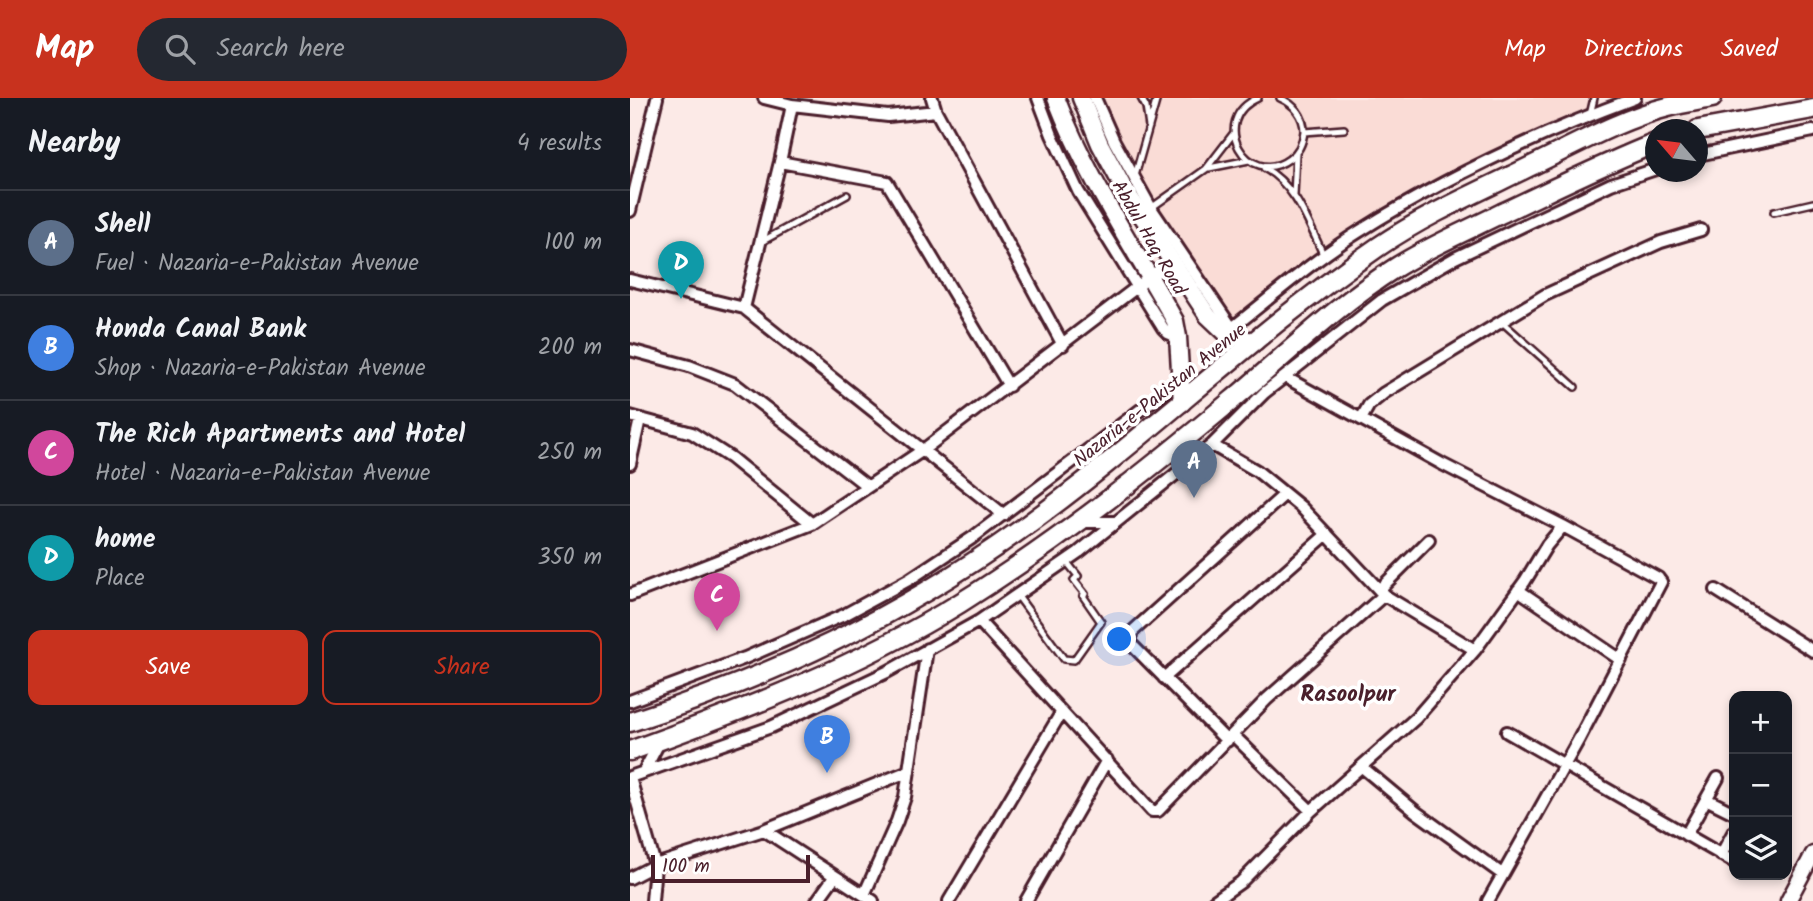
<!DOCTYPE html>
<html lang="en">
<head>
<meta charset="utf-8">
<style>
  body { margin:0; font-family:Kalam,sans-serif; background:#242831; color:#f1f3f6 }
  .controls { position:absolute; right:21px; bottom:21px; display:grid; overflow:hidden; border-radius:14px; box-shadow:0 4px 10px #0003 }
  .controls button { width:63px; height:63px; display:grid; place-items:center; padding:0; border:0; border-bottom:2px solid #363941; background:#171b24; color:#f1f3f6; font:35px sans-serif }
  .compass { position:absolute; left:1015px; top:21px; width:63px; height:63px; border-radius:50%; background:#171b24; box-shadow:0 4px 10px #0003; rotate:298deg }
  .scale { position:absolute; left:21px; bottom:18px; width:159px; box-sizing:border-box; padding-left:7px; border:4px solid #4a1f2b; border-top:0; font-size:19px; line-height:24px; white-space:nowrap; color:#4a1f2b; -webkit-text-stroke:5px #fff; paint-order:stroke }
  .you { position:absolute; left:490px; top:542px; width:24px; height:24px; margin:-18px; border:5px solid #fff; border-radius:50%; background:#1a73e8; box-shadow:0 0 0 10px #1a73e833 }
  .badge { display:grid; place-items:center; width:46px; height:46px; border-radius:50%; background:#c8321e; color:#fff; font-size:23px; font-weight:700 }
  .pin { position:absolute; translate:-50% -58px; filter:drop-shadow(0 2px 4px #0008) }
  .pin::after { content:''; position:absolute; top:37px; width:24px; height:21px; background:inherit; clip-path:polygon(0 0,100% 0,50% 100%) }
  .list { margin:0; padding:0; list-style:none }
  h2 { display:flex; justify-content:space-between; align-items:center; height:91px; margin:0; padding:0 28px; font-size:30px }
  h2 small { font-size:23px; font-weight:400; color:#9ea1a6 }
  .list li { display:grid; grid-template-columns:46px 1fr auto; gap:21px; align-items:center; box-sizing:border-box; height:105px; padding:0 28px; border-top:2px solid #363941 }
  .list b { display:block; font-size:26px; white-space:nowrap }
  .list p { margin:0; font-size:23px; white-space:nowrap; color:#9ea1a6 }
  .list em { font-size:23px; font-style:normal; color:#9ea1a6 }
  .actions { display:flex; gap:14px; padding:21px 28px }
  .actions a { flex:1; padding:16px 0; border:2px solid #c8321e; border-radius:14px; text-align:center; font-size:24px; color:#c8321e }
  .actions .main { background:#c8321e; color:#fff }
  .icon { flex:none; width:38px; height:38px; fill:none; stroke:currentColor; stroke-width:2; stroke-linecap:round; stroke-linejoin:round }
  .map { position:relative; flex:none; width:1183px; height:803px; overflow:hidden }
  header { display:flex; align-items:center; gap:42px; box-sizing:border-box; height:98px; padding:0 35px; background:#c8321e; color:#fff }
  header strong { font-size:33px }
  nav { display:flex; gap:38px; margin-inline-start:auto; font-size:24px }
  .search { width:490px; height:63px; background:#242831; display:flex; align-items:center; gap:18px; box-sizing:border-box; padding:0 24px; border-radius:38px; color:#9ea1a6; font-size:26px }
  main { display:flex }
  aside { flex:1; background:#171b24 }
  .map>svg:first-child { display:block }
  .built { fill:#fadcd6 }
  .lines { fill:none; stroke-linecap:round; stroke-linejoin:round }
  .service-casing { stroke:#4a1f2b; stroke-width:10 }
  .minor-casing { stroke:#4a1f2b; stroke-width:16 }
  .tertiary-casing { stroke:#4a1f2b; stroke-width:19 }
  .secondary-casing { stroke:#4a1f2b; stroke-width:21 }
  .primary-casing { stroke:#4a1f2b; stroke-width:23 }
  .service { stroke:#fff; stroke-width:5 }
  .minor { stroke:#fff; stroke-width:10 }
  .tertiary { stroke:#fff; stroke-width:14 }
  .secondary { stroke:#fff; stroke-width:16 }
  .primary { stroke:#fff; stroke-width:18 }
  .labels { text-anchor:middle; stroke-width:7; stroke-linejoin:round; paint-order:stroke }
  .street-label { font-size:19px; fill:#4a1f2b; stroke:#fff }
  .quarter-label { font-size:23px; font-weight:bold; fill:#4a1f2b; stroke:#fff }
</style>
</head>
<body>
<header>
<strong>Map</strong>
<div class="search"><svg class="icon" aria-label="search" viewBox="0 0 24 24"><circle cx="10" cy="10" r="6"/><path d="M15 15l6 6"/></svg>Search here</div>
<nav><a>Map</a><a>Directions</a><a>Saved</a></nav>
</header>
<main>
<aside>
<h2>Nearby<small>4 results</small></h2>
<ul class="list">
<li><span class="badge" style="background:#5c6f8a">A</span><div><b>Shell</b><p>Fuel · Nazaria-e-Pakistan Avenue</p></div><em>100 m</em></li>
<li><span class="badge" style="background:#3f7fe0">B</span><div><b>Honda Canal Bank</b><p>Shop · Nazaria-e-Pakistan Avenue</p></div><em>200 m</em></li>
<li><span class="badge" style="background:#d1479c">C</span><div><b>The Rich Apartments and Hotel</b><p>Hotel · Nazaria-e-Pakistan Avenue</p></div><em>250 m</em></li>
<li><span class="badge" style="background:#0f9aa8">D</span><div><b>home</b><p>Place</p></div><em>350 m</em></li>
</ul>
<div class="actions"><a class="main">Save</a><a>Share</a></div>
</aside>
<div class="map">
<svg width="1183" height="803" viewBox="0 0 1183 803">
  <rect width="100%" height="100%" fill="#fceae7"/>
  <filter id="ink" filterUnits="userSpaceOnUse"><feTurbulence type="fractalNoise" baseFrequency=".0143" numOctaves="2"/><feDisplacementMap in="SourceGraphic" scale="14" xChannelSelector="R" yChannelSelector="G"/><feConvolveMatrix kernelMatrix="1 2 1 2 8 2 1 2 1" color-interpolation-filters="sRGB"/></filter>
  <g filter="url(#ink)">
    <path class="built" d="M451 0H964L960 17 729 133 597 236 541 163Z"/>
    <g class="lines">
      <g class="service-casing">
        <path id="service" d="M511 0 516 9 519 29
          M628 0C577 22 618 91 659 61 668 55 673 45 674 33 674 18 664 6 650 0
          M960 17 964 0
          M674 34 714 31
          M579 70 619 62
          M634 70C666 87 679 127 694 158
          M505 78 527 0
          M664 98 666 55
          M521 110 576 71 603 36
          M1144 114 1183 105
          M131 144 217 97
          M872 224 945 289
          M387 497 434 561 444 562 471 524 453 498 455 496 444 482 448 478 436 463"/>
      </g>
      <g class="minor-casing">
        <path id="minor" d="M134 0 162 7 258 18 306 13
          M302 0 306 13 433 247
          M408 0 422 37 448 93 533 230 538 235 548 239
          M465 0 484 43 521 110 602 230
          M1068 57 1183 33
          M150 64 257 84 379 288
          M0 113 27 0
          M0 182 114 210 374 417
          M114 210 150 64 162 7
          M597 236 602 230C644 197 685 161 730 133 816 79 911 35 1005 0
          M0 252 59 268 105 286 237 388
          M655 279 812 366 933 428 1028 480 1031 484 949 641 858 803
          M0 318 62 335 101 360 182 426
          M731 321 739 307 754 295 915 197 1031 144 1071 132
          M0 366 10 321
          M450 424H486
          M749 492 799 442
          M888 492 991 562
          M1086 492 1183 553
          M0 497 182 426 293 352 541 163
          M754 497 845 552
          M349 523 522 713H528L637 601 754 497 671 409 627 373 582 347
          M534 580 697 436
          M0 603 115 560 214 517 280 481 342 440 551 281
          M877 634 1104 764
          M603 637 681 713
          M597 643 498 543 503 533 655 396
          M732 669 786 714 872 776
          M14 673 31 641
          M0 679 141 629 257 574 349 523 449 454 582 347 634 295 752 202 825 160 981 86 1026 71
          M0 680 25 767 22 803
          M1076 701 1104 715
          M134 732 234 797
          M1056 737 1088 680
          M1091 757 1104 733
          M0 780 25 767 134 732 279 673
          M187 803 205 778
          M243 803 234 797 267 723 275 699 297 551
          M319 803 431 615
          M396 803 477 662
          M584 803 611 784 681 713 786 620 845 552 895 483 917 447 933 428"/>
      </g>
      <g class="tertiary-casing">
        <path id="tertiary" d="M1158 803 1183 756"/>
      </g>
      <g class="secondary-casing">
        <path id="secondary" d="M426 0C457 80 503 148 545 223L548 239 552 305
          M451 0 470 46 493 89 578 218 597 236 625 244"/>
      </g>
      <g class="primary-casing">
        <path id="primary" d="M1068 32 1183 11
          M0 624C144 578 267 520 390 432 514 343 623 235 748 149 795 117 848 94 899 69 941 49 993 20 1038 9 1053 5 1067 3 1082 0
          M0 653C114 612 227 569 330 505 425 446 515 375 601 303 655 258 705 208 765 170 798 149 836 133 872 115 923 91 973 66 1026 45"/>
      </g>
      <use href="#service" class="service"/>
      <use href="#minor" class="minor"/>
      <use href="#tertiary" class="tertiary"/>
      <use href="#secondary" class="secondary"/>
      <use href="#primary" class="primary"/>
    </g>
  </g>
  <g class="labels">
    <g class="street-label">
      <text transform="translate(520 139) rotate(60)" y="7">Abdul Haq Road</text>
      <text transform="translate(529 296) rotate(-39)" y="7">Nazaria-e-Pakistan Avenue</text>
    </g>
    <g class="quarter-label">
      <text x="718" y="603">Rasoolpur</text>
    </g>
  </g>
</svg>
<div class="controls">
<button>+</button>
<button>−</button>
<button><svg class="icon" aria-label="layers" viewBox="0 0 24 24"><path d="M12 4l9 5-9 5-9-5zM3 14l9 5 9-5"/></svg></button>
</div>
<svg class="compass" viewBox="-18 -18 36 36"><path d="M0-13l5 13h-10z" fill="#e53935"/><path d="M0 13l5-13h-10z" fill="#9ea1a6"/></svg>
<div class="scale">100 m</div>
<div class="you"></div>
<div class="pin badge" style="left:564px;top:400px;background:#5c6f8a">A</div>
<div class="pin badge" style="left:197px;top:675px;background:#3f7fe0">B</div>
<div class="pin badge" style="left:87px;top:533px;background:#d1479c">C</div>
<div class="pin badge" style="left:51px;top:201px;background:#0f9aa8">D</div>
</div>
</main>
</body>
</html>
